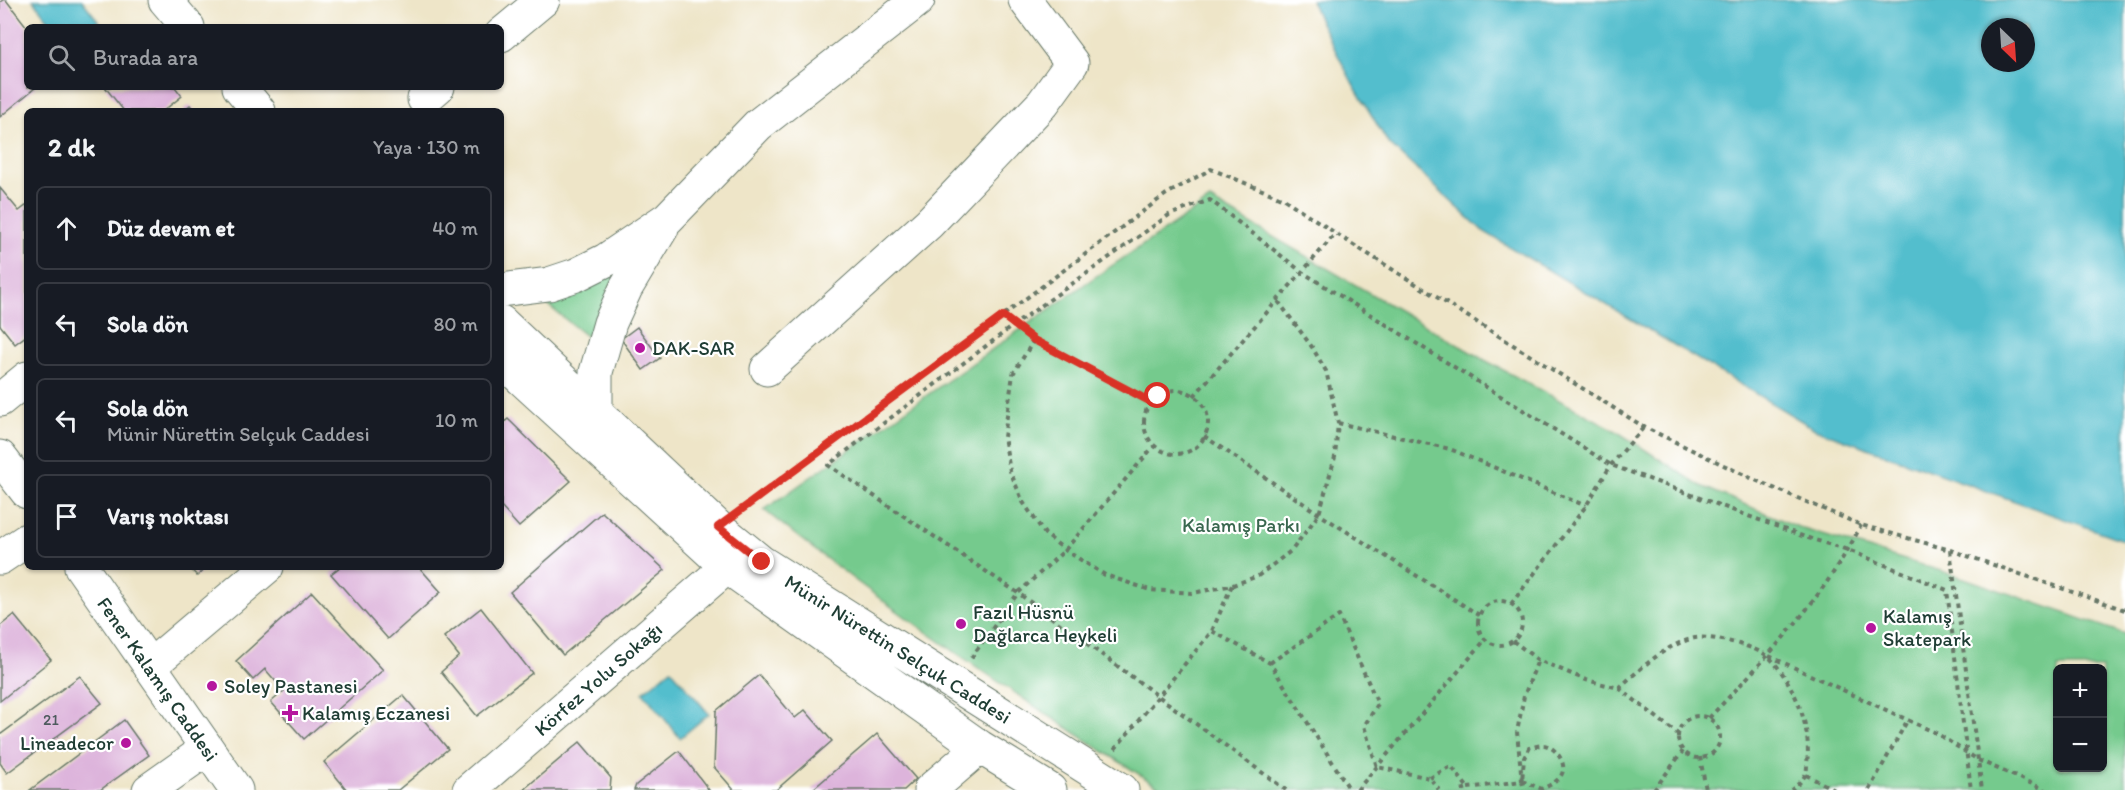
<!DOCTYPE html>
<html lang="tr">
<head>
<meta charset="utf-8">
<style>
  body { margin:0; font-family:Itim,sans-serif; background:#20242c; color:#f1f3f6 }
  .controls { position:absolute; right:18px; bottom:18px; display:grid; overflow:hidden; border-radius:9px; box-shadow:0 2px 4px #0004 }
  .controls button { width:54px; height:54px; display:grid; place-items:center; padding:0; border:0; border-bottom:2px solid #363941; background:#171b24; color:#f1f3f6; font:30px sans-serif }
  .compass { position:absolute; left:1981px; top:18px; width:54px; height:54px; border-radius:50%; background:#171b24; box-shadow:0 2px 4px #0004; rotate:155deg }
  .stop { position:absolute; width:18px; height:18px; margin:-14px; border:4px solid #d93025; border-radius:50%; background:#fff }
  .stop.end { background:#d93025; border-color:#fff; box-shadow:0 2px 6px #0008 }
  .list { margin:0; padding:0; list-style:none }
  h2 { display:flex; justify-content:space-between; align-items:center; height:78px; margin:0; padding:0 24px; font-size:26px }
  h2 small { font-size:20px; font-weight:400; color:#9ea1a6 }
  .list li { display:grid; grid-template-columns:39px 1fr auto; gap:18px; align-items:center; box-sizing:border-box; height:84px; margin:0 12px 12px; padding:0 12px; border:2px solid #363941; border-radius:9px }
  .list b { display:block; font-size:22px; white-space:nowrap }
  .list p { margin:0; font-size:20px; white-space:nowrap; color:#9ea1a6 }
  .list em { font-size:20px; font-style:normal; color:#9ea1a6 }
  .icon { flex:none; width:33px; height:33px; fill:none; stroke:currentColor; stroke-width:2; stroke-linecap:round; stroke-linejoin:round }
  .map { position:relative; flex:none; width:2125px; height:790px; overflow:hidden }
  .search { position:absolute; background:#171b24; box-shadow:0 2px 4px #0004; left:24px; top:24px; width:480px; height:66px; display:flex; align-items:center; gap:15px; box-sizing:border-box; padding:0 21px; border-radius:9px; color:#9ea1a6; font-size:22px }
  .panel { position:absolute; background:#171b24; box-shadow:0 2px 4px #0004; left:24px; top:108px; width:480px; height:462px; border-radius:9px }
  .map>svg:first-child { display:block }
  .green { fill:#75ca8d; stroke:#4a8460; stroke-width:1.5; fill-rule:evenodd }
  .water { fill:#52becd; stroke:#387e80; stroke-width:1.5; fill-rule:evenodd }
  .building { fill:#ddb4db }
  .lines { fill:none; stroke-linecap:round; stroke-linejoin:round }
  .minor-casing { stroke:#677868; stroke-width:35 }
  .major-casing { stroke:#677868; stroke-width:35 }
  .path { stroke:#677868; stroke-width:4; stroke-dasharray:4.5 4.5; stroke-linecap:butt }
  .minor { stroke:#fff; stroke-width:33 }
  .major { stroke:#fff; stroke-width:33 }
  .route { stroke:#d93025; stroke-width:8 }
  .poi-dot { fill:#b5179e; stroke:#fff; stroke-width:2 }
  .labels { text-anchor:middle; stroke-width:4.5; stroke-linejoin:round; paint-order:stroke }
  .number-label { font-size:16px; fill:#4e5b5e }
  .poi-label { font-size:20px; fill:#1f3d34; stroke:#fff; text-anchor:start }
  .park-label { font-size:20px; fill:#39674f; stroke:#fff }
  .street-label { font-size:20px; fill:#1f3d34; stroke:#fff }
</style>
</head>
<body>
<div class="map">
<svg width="2125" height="790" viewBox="0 0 2125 790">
  <rect width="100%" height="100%" fill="#fff"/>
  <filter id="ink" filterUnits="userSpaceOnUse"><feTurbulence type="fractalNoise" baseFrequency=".0167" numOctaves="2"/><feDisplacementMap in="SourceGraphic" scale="12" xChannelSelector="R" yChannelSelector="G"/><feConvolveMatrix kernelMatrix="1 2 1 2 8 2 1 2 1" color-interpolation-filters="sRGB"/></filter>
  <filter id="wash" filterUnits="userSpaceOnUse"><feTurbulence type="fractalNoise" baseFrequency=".008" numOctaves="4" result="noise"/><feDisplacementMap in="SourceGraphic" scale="24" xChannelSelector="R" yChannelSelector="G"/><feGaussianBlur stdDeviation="1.35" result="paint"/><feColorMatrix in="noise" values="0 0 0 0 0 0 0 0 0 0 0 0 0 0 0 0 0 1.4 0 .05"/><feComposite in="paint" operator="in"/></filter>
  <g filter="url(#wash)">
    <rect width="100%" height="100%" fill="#eee5c8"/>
    <path class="green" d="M1210 200 1479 357 1613 429 1701 486 1803 529 1964 578 2125 634V790H1164C1026 703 891 612 764 510L1092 279ZM2058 668H2102V768H2058Z
      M626 261 590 339 539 298Z"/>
    <path class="water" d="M33 0H82L99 22 93 27H54Z
      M1311 0H2125V541L1815 429 1483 231 1388 143 1353 84 1319 19ZM1990 27H2026V63H1990Z
      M671 669 709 714 680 738 643 692Z"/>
    <g id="blocks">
      <path class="building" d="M3 0H6L27 27V87H36L0 117V2Z
        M105 87H175L182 96 163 111H124Z
        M190 105 195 111H182Z
        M0 188 19 211 27 205V335L15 344 0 325Z
        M637 327 660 358 643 370 621 339Z
        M508 419 571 481 519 527 501 507V425Z
        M602 512 665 570 563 655 510 592Z
        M189 567H207L197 576Z
        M340 567H419L441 592 388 639 331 574Z
        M312 592 383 670 304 739 271 702 284 691 265 669 253 680 236 661Z
        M481 608 532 673 477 716 441 672 459 656 444 637Z
        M14 615 51 660 0 701V626Z
        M759 675 795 718 805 710 832 741 776 790H734L714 767 716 711Z
        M80 676 102 703 7 773 0 763V735Z
        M403 695 448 749 398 790H347L324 762Z
        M124 720 149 755 100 790H30Z
        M877 734 916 779 904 790H812Z
        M580 742 611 778 610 790H523Z
        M679 751 709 790H634L636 785Z"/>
    </g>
  </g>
  <g filter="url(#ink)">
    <use href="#blocks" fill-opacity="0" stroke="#677868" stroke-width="1.5"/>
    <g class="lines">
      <g class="minor-casing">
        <path id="minor" d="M165 0 188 27
          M501 35 543 0
          M239 87 259 111
          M424 99 438 87
          M501 290 549 284 576 275 606 260 668 218 758 125 918 0
          M501 322 718 527 761 562 1122 790
          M501 360 727 567 980 747 1050 790
          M767 369 929 223 1043 103 1072 63 1025 0
          M0 400 27 378
          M596 411V372L610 323 626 288 662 228
          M0 558 27 540
          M150 666 267 567
          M149 790 207 749
          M469 790 727 567
          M930 790 980 747"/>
      </g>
      <g class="major-casing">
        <path id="major" d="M0 457 27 492
          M81 567 236 790"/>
      </g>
      <path class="path" d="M1003 316 1034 340 1151 402
        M1034 340 1013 374 1004 437 1010 471 1023 502 1045 534 1065 550 1105 575 1150 590 1193 593 1233 585 1258 576 1292 550 1319 514 1335 457 1338 423 1326 371 1312 347 1278 301
        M1144 422a32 32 0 1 1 64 0a32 32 0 1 1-64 0Z
        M1194 396 1336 233
        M1338 423 1450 449 1586 506
        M1204 436 1319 514 1479 615
        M744 508 1165 195 1211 169 1284 199 1352 244 1644 427 1755 480 1861 525 1950 550 2125 610
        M1950 550 1982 790
        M1478 623a22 22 0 1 1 44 0a22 22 0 1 1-44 0Z
        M1511 604 1586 506 1611 465 1644 427
        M1212 631 1270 663 1350 790
        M1513 641 1538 660 1586 680 1619 688 1678 734
        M1769 656 1936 733 1978 760 2046 790
        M971 658 1018 593 1065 550 1154 446
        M1270 663 1339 616 1378 704 1364 726 1377 767 1430 778 1439 790
        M1619 688C1640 669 1666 644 1695 638 1711 635 1759 647 1770 658 1795 685 1812 727 1807 763 1807 768 1807 773 1804 777 1801 782 1796 786 1791 790
        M1678 737a21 21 0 1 1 42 0a21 21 0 1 1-42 0Z
        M1709 718C1766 658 1824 599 1861 525
        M1115 749 1212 631 1232 585
        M1700 757 1706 790
        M1806 775 1835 790
        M1430 778 1451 766 1468 788 1461 790
        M1522 781 1542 789C1550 785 1562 780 1563 770 1565 760 1553 745 1543 745 1539 745 1533 747 1529 748L1524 758 1522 781 1517 732 1524 696 1538 660
        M1468 788 1522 781 1524 790
        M1286 790 1018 593 828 465 1014 325 1169 215 1210 200 1302 272 1611 465 1805 537 1848 550 1947 590 1971 790
        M1357 790 1485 640
        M1654 790 1683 751
        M1869 790 1907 721"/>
      <use href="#minor" class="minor"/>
      <use href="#major" class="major"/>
    </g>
  </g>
  <g class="lines" filter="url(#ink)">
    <path class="route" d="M762 562 718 527 1003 316 1034 340 1151 402 1158 396"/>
  </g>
  <g class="poi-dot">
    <circle cx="640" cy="348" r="6"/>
    <circle cx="961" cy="624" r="6"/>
    <circle cx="1871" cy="628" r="6"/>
    <circle cx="212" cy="686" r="6"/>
    <path d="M287 704h6v6h6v6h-6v6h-6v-6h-6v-6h6z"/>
    <circle cx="126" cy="743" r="6"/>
  </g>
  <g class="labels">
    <g class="number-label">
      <text x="51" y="725">21</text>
    </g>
    <g class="poi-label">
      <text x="652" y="355">DAK-SAR</text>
      <text x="973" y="619">Fazıl Hüsnü<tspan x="973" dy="23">Dağlarca Heykeli</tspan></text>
      <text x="1883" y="623">Kalamış<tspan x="1883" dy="23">Skatepark</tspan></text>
      <text x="224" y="693">Soley Pastanesi</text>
      <text x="302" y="720">Kalamış Eczanesi</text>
      <text x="114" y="750" text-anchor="end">Lineadecor</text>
    </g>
    <g class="park-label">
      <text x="1241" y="532">Kalamış Parkı</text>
    </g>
    <g class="street-label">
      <text transform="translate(898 649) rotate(32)" y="7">Münir Nürettin Selçuk Caddesi</text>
      <text transform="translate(158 679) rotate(55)" y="7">Fener Kalamış Caddesi</text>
      <text transform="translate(598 679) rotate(-41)" y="7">Körfez Yolu Sokağı</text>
    </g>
  </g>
</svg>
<div class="controls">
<button>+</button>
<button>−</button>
</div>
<svg class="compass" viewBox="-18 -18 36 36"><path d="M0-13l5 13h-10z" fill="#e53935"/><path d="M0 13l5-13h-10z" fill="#9ea1a6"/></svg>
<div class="stop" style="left:1158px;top:396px"></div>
<div class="stop end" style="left:762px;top:562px"></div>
<div class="search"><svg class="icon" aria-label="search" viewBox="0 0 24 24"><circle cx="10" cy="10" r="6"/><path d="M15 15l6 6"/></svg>Burada ara</div>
<section class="panel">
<h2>2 dk<small>Yaya · 130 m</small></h2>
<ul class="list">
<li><svg class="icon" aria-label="ahead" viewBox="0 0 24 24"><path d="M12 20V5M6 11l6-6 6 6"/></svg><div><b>Düz devam et</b></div><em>40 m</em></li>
<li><svg class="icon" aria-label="left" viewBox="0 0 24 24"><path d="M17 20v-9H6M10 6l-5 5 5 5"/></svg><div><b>Sola dön</b></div><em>80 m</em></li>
<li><svg class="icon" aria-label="left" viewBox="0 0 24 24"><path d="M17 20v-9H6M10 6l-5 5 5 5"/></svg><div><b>Sola dön</b><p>Münir Nürettin Selçuk Caddesi</p></div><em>10 m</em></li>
<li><svg class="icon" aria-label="arrive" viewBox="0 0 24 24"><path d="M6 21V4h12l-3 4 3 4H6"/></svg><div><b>Varış noktası</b></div></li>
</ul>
</section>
</div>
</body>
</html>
